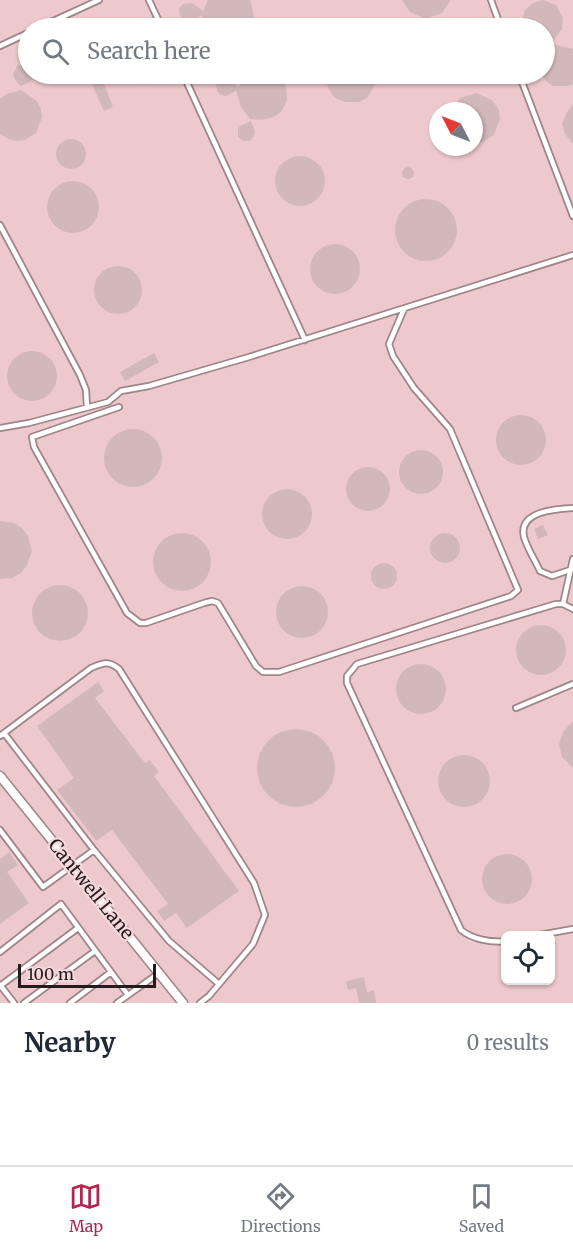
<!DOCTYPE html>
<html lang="en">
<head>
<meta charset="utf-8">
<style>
  body { margin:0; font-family:Merriweather,serif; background:#f2f2f3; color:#1f2937 }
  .controls { position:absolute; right:18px; bottom:18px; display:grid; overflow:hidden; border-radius:9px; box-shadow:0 2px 4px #0004 }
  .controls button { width:54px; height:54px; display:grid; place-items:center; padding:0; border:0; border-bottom:2px solid #e0e1e3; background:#fff; color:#1f2937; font:30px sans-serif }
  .compass { position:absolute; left:429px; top:102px; width:54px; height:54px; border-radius:50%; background:#fff; box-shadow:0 2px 4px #0004; rotate:312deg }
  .scale { position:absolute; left:18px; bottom:15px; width:138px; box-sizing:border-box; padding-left:6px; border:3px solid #251b1d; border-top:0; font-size:16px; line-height:21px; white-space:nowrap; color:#251b1d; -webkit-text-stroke:4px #f4d8db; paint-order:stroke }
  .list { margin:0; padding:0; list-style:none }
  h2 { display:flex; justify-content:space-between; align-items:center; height:78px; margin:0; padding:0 24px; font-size:26px }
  h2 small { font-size:20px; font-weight:400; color:#747a83 }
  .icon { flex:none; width:33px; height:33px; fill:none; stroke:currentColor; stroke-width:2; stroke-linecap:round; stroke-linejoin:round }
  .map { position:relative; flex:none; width:573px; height:1003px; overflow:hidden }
  .search { position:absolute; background:#fff; box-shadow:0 2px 4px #0004; left:18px; right:18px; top:18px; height:66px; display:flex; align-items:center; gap:15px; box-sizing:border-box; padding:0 21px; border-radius:33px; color:#747a83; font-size:22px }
  .sheet { height:162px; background:#fff }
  nav { display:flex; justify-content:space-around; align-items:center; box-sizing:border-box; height:84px; border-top:2px solid #e0e1e3; background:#fff; font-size:16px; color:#747a83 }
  nav a { display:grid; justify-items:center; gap:3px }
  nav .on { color:#b5244d }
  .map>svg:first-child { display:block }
  .built { fill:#edc9cd; fill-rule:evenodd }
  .building { fill:#d3b8bb }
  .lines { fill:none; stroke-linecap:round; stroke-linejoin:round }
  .service-casing { stroke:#9e8587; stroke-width:8 }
  .minor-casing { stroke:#9e8587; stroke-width:11 }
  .service { stroke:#fff; stroke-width:4.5 }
  .minor { stroke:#fff; stroke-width:8 }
  .labels { text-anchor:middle; stroke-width:4.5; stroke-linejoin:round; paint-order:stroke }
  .street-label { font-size:18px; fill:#251b1d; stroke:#f4d8db }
</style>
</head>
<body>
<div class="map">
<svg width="573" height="1003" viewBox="0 0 573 1003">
  <rect width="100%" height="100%" fill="#f4d8db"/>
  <path class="built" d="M0 0H573V1003H0ZM28 28H544V74H28ZM438 111H474V147H438ZM506 936H550V980H506Z"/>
  <path class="building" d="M208 0H250L254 16 250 28H208L202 15 190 21 184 19 180 16 179 9 183 4 192 3 203 11Z
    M402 0H451L442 13 426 19 410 12Z
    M543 0 556 5 563 18 562 29 553 41 544 42V28H523L522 20 525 10 533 3Z
    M552 44 573 49V84L568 86H553L547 82 541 74H544V54Z
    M22 64 28 65V74H34L30 82 21 86 15 80 13 74 17 66Z
    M93 74H127L104 84 113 107 104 111 88 76Z
    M138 74H169L143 85Z
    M251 74H274L285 84 287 92V101L281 112 274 117 262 120 250 119 241 107 236 91 226 96 220 95 217 91 216 86 219 80 228 79 238 87Z
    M325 74H377L376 83 367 98 359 102H346L337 99 331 93 327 85Z
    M21 90 37 101 41 109 42 117 36 133 25 140 16 141 8 139 0 134V99L6 94Z
    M476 93 492 100 499 110 500 119 494 135 483 142 474 143V111H451L460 98Z
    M573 104V144L565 134 562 124 566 114Z
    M251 121 255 131 254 136 250 141H243L238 137V129L240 126Z
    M56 154a15 15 0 1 1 30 0a15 15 0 1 1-30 0Z
    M275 181a25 25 0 1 1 50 0a25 25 0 1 1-50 0Z
    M402 173a6 6 0 1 1 12 0a6 6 0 1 1-12 0Z
    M47 207a26 26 0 1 1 52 0a26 26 0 1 1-52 0Z
    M395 230a31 31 0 1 1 62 0a31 31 0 1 1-62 0Z
    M310 269a25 25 0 1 1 50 0a25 25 0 1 1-50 0Z
    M94 290a24 24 0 1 1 48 0a24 24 0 1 1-48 0Z
    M7 376a25 25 0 1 1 50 0a25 25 0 1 1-50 0Z
    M154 353 159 362 125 381 120 372Z
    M496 440a25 25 0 1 1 50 0a25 25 0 1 1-50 0Z
    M104 458a29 29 0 1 1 58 0a29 29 0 1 1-58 0Z
    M399 472a22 22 0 1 1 44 0a22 22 0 1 1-44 0Z
    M346 489a22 22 0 1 1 44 0a22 22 0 1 1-44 0Z
    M262 514a25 25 0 1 1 50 0a25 25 0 1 1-50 0Z
    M0 521 14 523 22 528 28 536 32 551 27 565 21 573 12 578 0 579Z
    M543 525 548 535 538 539 534 529Z
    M430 548a15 15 0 1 1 30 0a15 15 0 1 1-30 0Z
    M153 562a29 29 0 1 1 58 0a29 29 0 1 1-58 0Z
    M371 576a13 13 0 1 1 26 0a13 13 0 1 1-26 0Z
    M32 613a28 28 0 1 1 56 0a28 28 0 1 1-56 0Z
    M276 612a26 26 0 1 1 52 0a26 26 0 1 1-52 0Z
    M516 650a25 25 0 1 1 50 0a25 25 0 1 1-50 0Z
    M396 689a25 25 0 1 1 50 0a25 25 0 1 1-50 0Z
    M98 682 104 691 95 698 145 763 150 760 159 772 154 776 239 891 187 928 176 913 164 921 157 911 168 904 112 830 96 841 57 790 74 778 37 726Z
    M573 721V768L562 757 559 744 563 732Z
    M257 768a39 39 0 1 1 78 0a39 39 0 1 1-78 0Z
    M438 781a26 26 0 1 1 52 0a26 26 0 1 1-52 0Z
    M9 852 18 865 7 872 29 903 0 924V859Z
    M482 879a25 25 0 1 1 50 0a25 25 0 1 1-50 0Z
    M364 977 367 992 374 990 376 1003H359L356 988 348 990 346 981Z"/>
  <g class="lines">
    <g class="service-casing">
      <path id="service" d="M149 0 162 28
        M491 0 501 28
        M38 28 99 0
        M0 46 28 33
        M183 74 305 340
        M519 74 573 216
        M0 225 80 375 86 390 87 407
        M119 407 32 437 34 447 127 613 140 623H146L204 603 212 601 218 603 256 666 263 672H279L511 596 518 590 450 429 414 388 393 356 389 344 404 309
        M0 428 29 423 108 402 121 391 149 386 249 357 573 255
        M573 508C556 509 518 511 524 537 527 548 535 560 540 571L552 576 573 569
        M563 604 573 559
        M516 708 573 684
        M4 733 91 668C103 663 108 660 119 669L254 883 265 915 253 944 209 996 200 1003
        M0 736 4 733 94 850 43 887 0 830
        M94 850 169 941 219 984
        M534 936 573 929
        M506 941C491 943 472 939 461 930L347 683V676L357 664 556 604H563L573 609
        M0 952 61 904 128 995
        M0 985 14 1003
        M0 986 78 928
        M24 1003 95 951
        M70 1003 111 972
        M117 1003 159 973"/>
    </g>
    <g class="minor-casing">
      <path id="minor" d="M0 776 183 1003"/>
    </g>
    <use href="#service" class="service"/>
    <use href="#minor" class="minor"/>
  </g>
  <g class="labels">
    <g class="street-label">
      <text transform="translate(91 889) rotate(51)" y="6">Cantwell Lane</text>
    </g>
  </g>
</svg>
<div class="controls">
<button><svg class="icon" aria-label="locate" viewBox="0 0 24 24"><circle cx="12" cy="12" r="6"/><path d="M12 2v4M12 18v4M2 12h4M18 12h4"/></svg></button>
</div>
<svg class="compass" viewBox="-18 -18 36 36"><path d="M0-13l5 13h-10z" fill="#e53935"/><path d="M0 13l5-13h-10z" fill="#747a83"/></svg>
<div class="scale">100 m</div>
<div class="search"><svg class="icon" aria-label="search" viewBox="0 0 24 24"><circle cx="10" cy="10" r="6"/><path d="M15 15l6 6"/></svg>Search here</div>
</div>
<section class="sheet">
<h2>Nearby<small>0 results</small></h2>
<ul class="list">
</ul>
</section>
<nav>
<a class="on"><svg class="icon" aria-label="map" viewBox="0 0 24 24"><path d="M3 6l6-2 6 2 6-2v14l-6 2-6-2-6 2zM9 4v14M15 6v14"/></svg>Map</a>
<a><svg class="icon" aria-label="directions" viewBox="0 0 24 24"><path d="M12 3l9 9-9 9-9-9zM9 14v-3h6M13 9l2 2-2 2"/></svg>Directions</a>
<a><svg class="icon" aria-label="saved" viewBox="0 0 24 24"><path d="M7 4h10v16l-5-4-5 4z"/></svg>Saved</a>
</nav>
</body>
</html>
